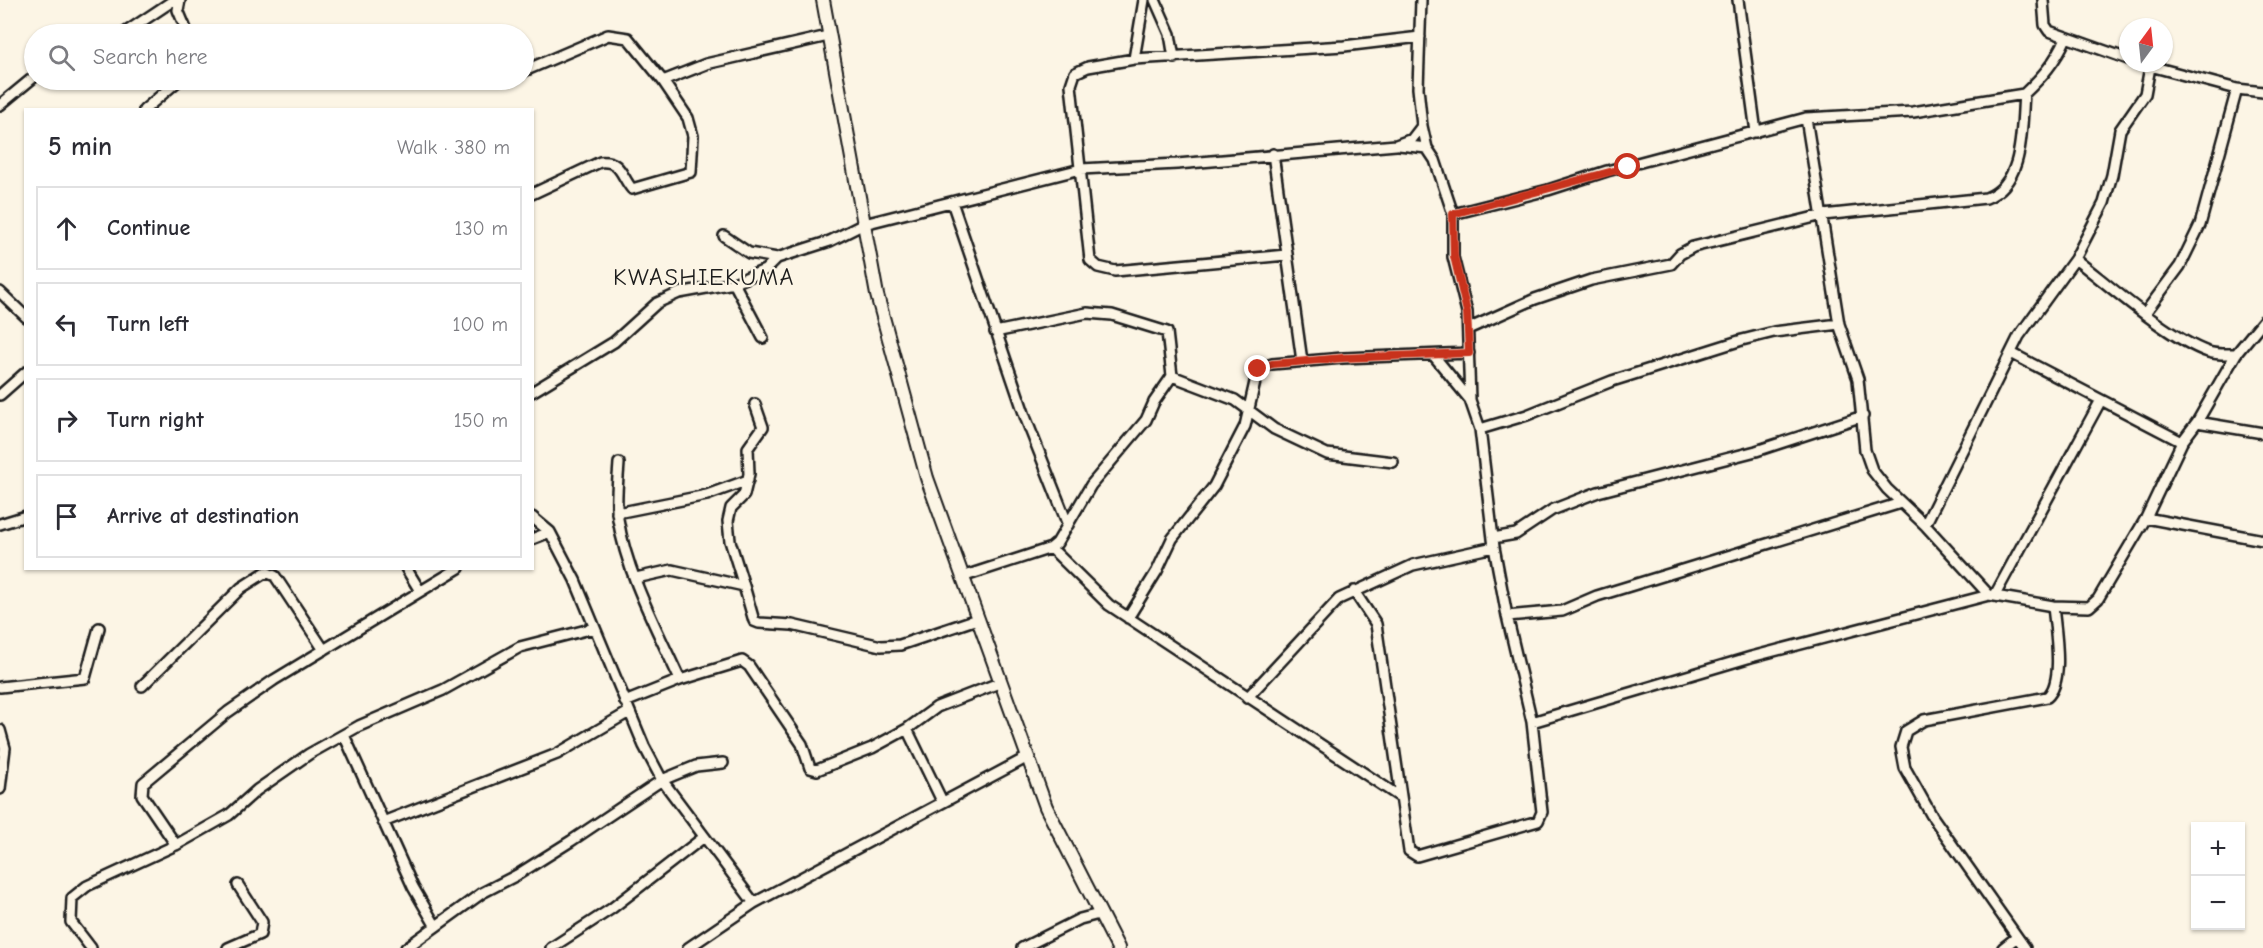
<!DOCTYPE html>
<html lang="en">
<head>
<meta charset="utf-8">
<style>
  body { margin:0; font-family:"Comic Neue",sans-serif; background:#f2f2f3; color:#2b2b33 }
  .controls { position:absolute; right:18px; bottom:18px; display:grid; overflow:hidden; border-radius:0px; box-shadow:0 2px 4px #0004 }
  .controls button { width:54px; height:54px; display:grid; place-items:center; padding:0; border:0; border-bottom:2px solid #e1e1e2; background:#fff; color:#2b2b33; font:30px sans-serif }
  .compass { position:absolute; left:2119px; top:18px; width:54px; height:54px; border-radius:50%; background:#fff; box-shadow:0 2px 4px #0004; rotate:15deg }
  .stop { position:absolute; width:18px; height:18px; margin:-14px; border:4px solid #c8321e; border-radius:50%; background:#fff }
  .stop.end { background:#c8321e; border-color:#fff; box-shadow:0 2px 6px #0008 }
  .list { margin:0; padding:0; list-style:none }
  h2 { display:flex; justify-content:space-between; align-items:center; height:78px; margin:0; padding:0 24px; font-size:26px }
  h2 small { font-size:20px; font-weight:400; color:#7c7c81 }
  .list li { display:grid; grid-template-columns:39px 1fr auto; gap:18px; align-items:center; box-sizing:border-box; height:84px; margin:0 12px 12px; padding:0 12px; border:2px solid #e1e1e2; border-radius:0px }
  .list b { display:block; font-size:22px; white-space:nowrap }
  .list em { font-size:20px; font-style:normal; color:#7c7c81 }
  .icon { flex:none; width:33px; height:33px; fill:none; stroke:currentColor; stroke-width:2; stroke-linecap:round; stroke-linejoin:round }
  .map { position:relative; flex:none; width:2263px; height:948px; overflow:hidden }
  .search { position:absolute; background:#fff; box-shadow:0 2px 4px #0004; left:24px; top:24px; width:510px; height:66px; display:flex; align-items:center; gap:15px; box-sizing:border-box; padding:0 21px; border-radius:33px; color:#7c7c81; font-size:22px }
  .panel { position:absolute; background:#fff; box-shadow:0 2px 4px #0004; left:24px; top:108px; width:510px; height:462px; border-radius:0px }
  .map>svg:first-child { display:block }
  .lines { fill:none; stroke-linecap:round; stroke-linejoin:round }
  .minor-casing { stroke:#1c1c1c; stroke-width:14 }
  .tertiary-casing { stroke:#1c1c1c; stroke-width:16 }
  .minor { stroke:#fcf5e5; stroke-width:9 }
  .tertiary { stroke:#fcf5e5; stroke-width:12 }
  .route { stroke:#c8321e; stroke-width:8 }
  .labels { text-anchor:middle; stroke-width:4.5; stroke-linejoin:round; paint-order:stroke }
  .quarter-label { font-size:24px; letter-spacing:1.5px; fill:#1c1c1c; stroke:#fcf5e5 }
</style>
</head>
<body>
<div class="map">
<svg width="2263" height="948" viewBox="0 0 2263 948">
  <rect width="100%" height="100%" fill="#fcf5e5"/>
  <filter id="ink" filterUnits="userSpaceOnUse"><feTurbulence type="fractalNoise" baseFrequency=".0167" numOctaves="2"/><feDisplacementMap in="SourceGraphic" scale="12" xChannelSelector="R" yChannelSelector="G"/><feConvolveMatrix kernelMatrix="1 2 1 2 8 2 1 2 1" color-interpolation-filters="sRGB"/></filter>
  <g filter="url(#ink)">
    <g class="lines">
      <g class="minor-casing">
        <path id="minor" d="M180 0 178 10 188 34
          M1155 0 1170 34 1174 58
          M1738 0 1756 132
          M2043 0 2045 25 2049 31 2128 59
          M123 34 174 0
          M1134 59 1144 0
          M2139 63 2237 89 2263 92
          M524 71 608 35 628 38 663 81 688 118 693 136 691 172 632 189C621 176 621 160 600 162L532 194
          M663 81 706 64 828 36
          M0 105 34 77
          M144 110 179 80
          M1806 118 1839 324 1858 379 1865 450 1872 470 1887 489 1925 525 1989 595
          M1399 145 1427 148
          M1273 154 1302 361
          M952 202 1026 419 1068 525
          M1453 214 1548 190 1607 171 1806 118 1913 112 2024 94
          M724 236 749 253 777 258
          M1286 255 1115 271 1098 267 1090 260 1071 85 1075 73 1088 67 1134 59 1344 46 1420 37
          M2075 259C2110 286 2168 338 2208 352 2218 355 2226 354 2236 354
          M734 283 763 338
          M0 292 26 317
          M2145 313 2180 266 2200 225 2237 89
          M1468 329 1535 299 1591 280 1671 264 1680 254 1693 247 1823 215 1986 198C2025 183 2021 129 2024 94 2042 77 2056 61 2066 38
          M995 332 1087 313 1112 315 1167 332 1172 376
          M2011 353 2182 442
          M1434 356 1470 400
          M532 392 614 342 657 303 679 293 734 283 765 270 777 258 830 241 864 224 1081 169 1177 164 1396 145 1412 139 1422 126
          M0 395 26 372
          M2197 422 2263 433
          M1480 429 1527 415 1612 381 1742 340 1774 332 1839 324
          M619 463C618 481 615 501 618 519 627 575 657 629 680 680
          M617 513 707 495 748 480
          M532 517 550 532 575 580 644 746 662 780 754 903
          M2146 518 2263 540
          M0 524 26 516
          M1925 525 2019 336 2075 259 2104 203 2112 175 2120 130 2145 94 2150 67
          M1493 538 1516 534 1552 510 1598 492 1756 451 1863 416
          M532 539 550 532
          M1051 548 1109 605 1400 797
          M406 568 420 591
          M962 577 1051 548 1057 543 1091 485 1146 420 1154 402 1172 376 1235 400 1274 429 1327 454 1393 462
          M636 578 672 570 744 586 754 621 759 623 792 625 881 646 900 645 977 619
          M744 586 730 541 728 521 731 508 744 495 749 474 748 448 763 427 755 404
          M1354 591 1376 624 1409 851 1417 856 1538 821 1542 812 1532 722 1507 616 1494 547 1480 429 1470 400 1467 312 1453 257V214L1435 160 1427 148 1422 126 1418 88 1421 0
          M1995 595 2101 400
          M1507 616 1562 611 1597 596 1901 503
          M1128 618 1157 571 1172 539 1214 486 1245 426 1258 369 1272 364 1343 358 1469 353
          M142 686 241 588 266 572 275 576 324 650
          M0 687 85 678 99 628
          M1247 698 1339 599 1413 565 1494 547
          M625 702 680 680 742 661 749 666 802 744 810 768 817 770 872 748 907 729 937 707 999 683
          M1532 722 1751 657 1989 595 2053 606 2089 607 2098 599 2146 518 2182 442 2197 422 2236 354 2263 321
          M907 729 942 801
          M0 730 5 748 0 789
          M344 735 413 887 435 925
          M383 822 557 754 629 712
          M176 845 142 795 143 783 228 712 274 680 459 568
          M91 948 71 922 72 898 87 886 176 845 229 815 257 790 309 754 359 726 443 690 520 647 594 628
          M228 948 260 934 262 922 238 885
          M406 948 482 893 517 875 571 841 662 780 696 766 723 763
          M551 948 611 909 704 837
          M688 948 754 903 1026 758
          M1022 948 1080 919 1099 914
          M2003 948 2017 937
          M2025 948 1932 816 1905 768 1901 747 1906 731 1924 720 2047 697C2065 682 2055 629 2053 606"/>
      </g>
      <g class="tertiary-casing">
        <path id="tertiary" d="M823 0 877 295 927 478 1046 807 1118 948"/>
      </g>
      <use href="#minor" class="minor"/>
      <use href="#tertiary" class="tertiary"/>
    </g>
  </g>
  <g class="lines" filter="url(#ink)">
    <path class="route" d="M1258 369 1272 364 1343 358 1469 353 1467 312 1454 256 1453 214 1628 167"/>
  </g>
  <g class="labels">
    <g class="quarter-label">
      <text x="704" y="285">KWASHIEKUMA</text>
    </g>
  </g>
</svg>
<div class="controls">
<button>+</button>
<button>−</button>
</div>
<svg class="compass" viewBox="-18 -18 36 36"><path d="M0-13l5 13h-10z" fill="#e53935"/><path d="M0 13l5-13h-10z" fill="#7c7c81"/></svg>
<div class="stop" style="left:1628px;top:167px"></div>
<div class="stop end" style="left:1258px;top:369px"></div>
<div class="search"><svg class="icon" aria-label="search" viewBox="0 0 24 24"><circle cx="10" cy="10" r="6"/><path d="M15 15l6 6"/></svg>Search here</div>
<section class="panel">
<h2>5 min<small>Walk · 380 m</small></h2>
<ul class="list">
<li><svg class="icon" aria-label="ahead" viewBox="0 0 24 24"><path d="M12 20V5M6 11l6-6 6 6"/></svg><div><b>Continue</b></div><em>130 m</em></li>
<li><svg class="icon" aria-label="left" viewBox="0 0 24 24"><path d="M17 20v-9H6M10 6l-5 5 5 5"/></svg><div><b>Turn left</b></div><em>100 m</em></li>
<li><svg class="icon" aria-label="right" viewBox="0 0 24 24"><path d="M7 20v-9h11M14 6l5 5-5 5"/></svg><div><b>Turn right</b></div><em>150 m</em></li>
<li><svg class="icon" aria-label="arrive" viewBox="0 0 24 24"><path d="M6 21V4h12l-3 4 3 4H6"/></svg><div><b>Arrive at destination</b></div></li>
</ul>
</section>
</div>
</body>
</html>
